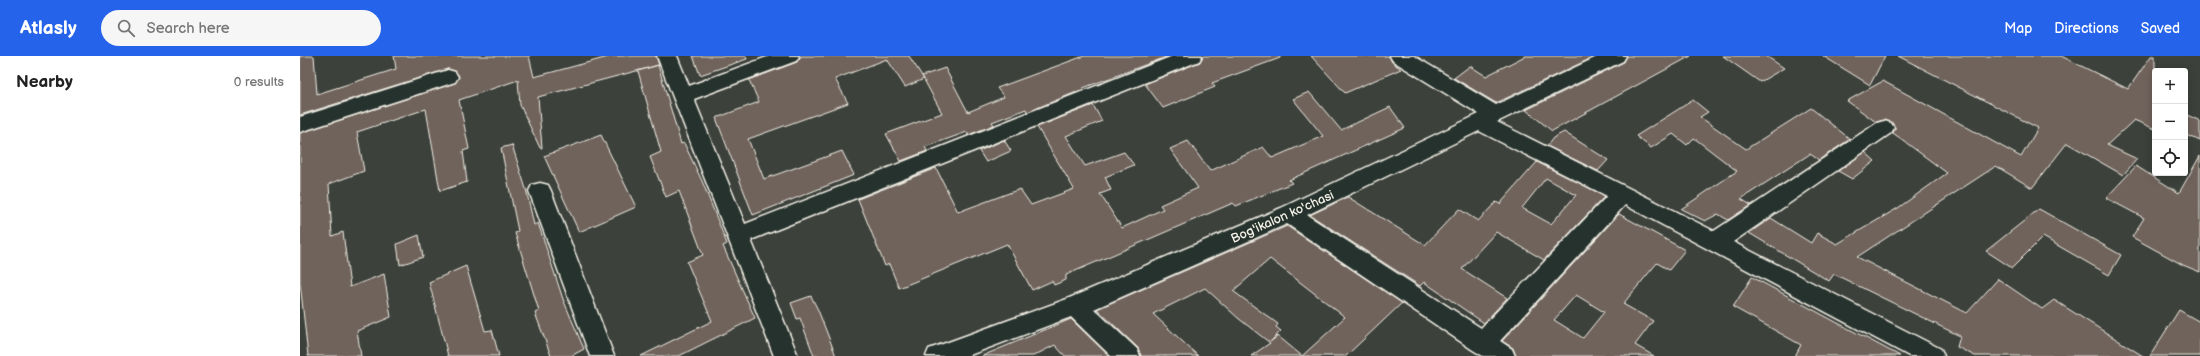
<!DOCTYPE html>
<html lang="en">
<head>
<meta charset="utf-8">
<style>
  body { margin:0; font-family:"Balsamiq Sans",sans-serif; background:#f6f6f6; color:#222 }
  .controls { position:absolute; right:12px; top:12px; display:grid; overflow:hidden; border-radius:4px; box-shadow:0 2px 10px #0003 }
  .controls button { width:36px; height:36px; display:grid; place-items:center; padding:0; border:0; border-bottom:1px solid #e0e0e0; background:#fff; color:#222; font:20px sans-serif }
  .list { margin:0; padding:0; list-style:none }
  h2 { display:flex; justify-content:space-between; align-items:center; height:52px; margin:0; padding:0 16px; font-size:17px }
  h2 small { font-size:13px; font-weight:400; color:#767676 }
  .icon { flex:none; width:22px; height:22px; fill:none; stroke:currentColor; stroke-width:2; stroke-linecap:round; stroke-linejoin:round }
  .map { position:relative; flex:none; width:1900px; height:300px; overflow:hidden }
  header { display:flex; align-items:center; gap:24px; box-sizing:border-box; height:56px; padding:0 20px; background:#2563eb; color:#fff }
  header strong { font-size:19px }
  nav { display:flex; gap:22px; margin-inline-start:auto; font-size:14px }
  .search { width:280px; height:36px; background:#f6f6f6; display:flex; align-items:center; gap:10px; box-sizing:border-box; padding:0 14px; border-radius:22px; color:#767676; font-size:15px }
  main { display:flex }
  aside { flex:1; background:#fff }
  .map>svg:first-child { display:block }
  .building { fill:#6f635c; stroke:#f4f1e8; fill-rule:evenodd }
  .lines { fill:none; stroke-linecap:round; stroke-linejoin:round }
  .minor-casing { stroke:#f4f1e8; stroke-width:3 }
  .minor { fill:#26332d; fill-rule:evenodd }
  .labels { text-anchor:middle; stroke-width:3; stroke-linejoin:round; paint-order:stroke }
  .street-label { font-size:13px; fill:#f4f1e8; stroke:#26332d }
</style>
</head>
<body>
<header>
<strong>Atlasly</strong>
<div class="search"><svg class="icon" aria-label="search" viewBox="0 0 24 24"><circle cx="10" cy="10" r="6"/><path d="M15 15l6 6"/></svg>Search here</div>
<nav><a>Map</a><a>Directions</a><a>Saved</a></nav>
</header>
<main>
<aside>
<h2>Nearby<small>0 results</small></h2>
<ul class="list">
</ul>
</aside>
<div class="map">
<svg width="1900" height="300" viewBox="0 0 1900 300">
  <rect width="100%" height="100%" fill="#3c413b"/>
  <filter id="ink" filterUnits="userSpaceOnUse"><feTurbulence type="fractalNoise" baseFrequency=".025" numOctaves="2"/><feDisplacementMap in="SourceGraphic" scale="8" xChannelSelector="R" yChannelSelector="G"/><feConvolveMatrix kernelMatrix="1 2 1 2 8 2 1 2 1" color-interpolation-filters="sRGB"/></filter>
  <g filter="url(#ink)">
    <path class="building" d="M0 0H14L17 38 96 13 94 0H229L234 21 312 0H356L359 9 238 41 242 92H240L220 49 218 24 159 44 169 93 163 95 167 126 140 135 126 53 57 76 64 115 29 128 32 180 43 176 50 231 84 218 91 261 57 275 61 300H8L0 226V77L155 27 159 20 155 15 148 13 0 59Z
      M393 0H446L447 3 400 19Z
      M501 0H609L624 23 605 31 587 3 535 23 548 47 448 83 464 123 542 95 554 119 453 159 416 62 459 46 449 24 497 6Z
      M784 0H869L783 32 784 33 727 56 726 53 692 66 694 69 668 79 667 76 625 91 627 95 601 105 586 78 642 57 622 20 645 12 668 56 704 41 697 32Z
      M903 0H980V2L912 27 915 31 863 52 845 28 900 6Z
      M1011 0H1089L1092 6 1101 13 1045 37Z
      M1225 0H1296L1196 47 1154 22 1170 10 1186 20Z
      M1327 0H1391L1252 75 1226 54 1324 6Z
      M1423 0H1466L1484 12 1460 26Z
      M1523 0H1585L1570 29Z
      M1598 0H1761L1828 33 1851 0H1855V73L1834 64 1807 89 1837 103 1823 119 1767 87 1732 132 1696 110 1557 201 1667 257 1698 223 1742 253 1754 244 1843 300H1675L1657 291 1660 280 1534 218 1529 225 1449 177 1471 162 1511 187 1517 177 1537 188 1598 152 1647 117 1593 77 1595 71 1591 66 1584 64 1576 66 1547 45 1583 25 1721 101 1738 72Z
      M358 9 381 88 384 87 402 125 427 188 423 190 455 262 379 300H341L412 265 387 206 403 199 379 135 366 141 350 101 361 96 338 15Z
      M1009 36 1041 74 1090 51 1105 72 989 124 992 127 936 150 933 147 766 219V224L754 229 752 225 732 234 707 188 599 232 589 208 585 210 558 143 636 112 658 156 720 133 731 149 774 133 737 71 793 49 802 65 766 80 785 110 824 96 834 109 805 121 811 134 800 138 822 172 863 153 860 149 898 132 870 93 888 85 910 115 963 91 972 102 1023 80 993 43Z
      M1393 44 1408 56 1400 61 1446 93 1511 52 1550 83 1519 104 1510 98 1441 143 1451 149 1428 164 1418 158 1405 165 1381 153 1437 115 1394 82 1387 89 1373 78 1351 92 1336 80Z
      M1885 58 1900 65V85L1885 78Z
      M1264 76 1308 104 1298 115 1247 90 1253 82Z
      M301 79 336 151 279 176 244 100Z
      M704 84 711 95 686 106 679 95Z
      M212 89 226 133 234 169 238 167 263 243 284 293 271 300H251L235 257 239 255 215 177 218 175 201 92Z
      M1565 96 1575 105 1552 123 1538 115Z
      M1900 100V216L1883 209 1832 181 1844 162 1806 142 1836 110 1879 137Z
      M1237 106 1305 140 1244 204 1196 176 1162 213 1207 242 1184 267 1124 226 1120 230 1010 159 1048 141 1125 189 1159 153 1178 165 1196 146 1200 148ZM1246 122 1276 139 1251 168 1222 152Z
      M1739 153 1821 199 1809 219 1743 181 1712 212 1686 195Z
      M1319 158 1385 194 1369 214 1357 207 1323 248 1353 265 1335 289 1354 300H1216L1213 292 1202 285ZM1276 239 1304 256 1283 282 1254 264Z
      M987 170 1102 247 1046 300H951L970 287 938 262 905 232 853 258 898 300H841L838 292 797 253ZM970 203 1045 261 1002 300 978 280 970 286 981 275 976 271 978 268 933 235Z
      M119 179 123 201 100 209 97 188Z
      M166 210 185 275 192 274 199 300H148L129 226Z
      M1452 221 1534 265 1600 300H1495L1501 289 1433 251Z
      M511 240 518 254 536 300H514L500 262 497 263 491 247Z
      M1879 254 1900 266V300H1850Z
      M771 263 809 300H765L755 289 733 300H682Z"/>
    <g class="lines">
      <g class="minor-casing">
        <path id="minor" d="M357 0H377L389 30 470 0H499L496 5 394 43 445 168 873 0H902L899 5 451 184 498 300H474Z
          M1090 0H1114L1196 49 1299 0H1326L1323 5 1197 66 1414 175 1577 67 1584 65 1591 67 1594 72 1591 77 1433 186 1641 293 1644 300H1609L1325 149 1200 285 1212 293 1215 300H1183L1173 294 987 168 794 253 837 293 840 300H811L771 261 667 300H626L629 293 767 243 981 152 1179 58 1093 5ZM1179 75 1307 140 1181 272 1007 159Z
          M148 14 155 16 158 21 155 26 0 76V61Z
          M240 127 248 129 251 135 314 300H290L229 135 232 129Z"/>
      </g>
      <use href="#minor" class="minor"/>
    </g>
  </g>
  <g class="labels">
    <g class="street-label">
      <text transform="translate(982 160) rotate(-24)" y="5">Bog'ikalon ko'chasi</text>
    </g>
  </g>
</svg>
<div class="controls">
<button>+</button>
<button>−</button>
<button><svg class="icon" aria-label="locate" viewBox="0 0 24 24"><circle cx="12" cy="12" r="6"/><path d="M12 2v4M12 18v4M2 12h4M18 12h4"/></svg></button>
</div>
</div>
</main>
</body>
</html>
